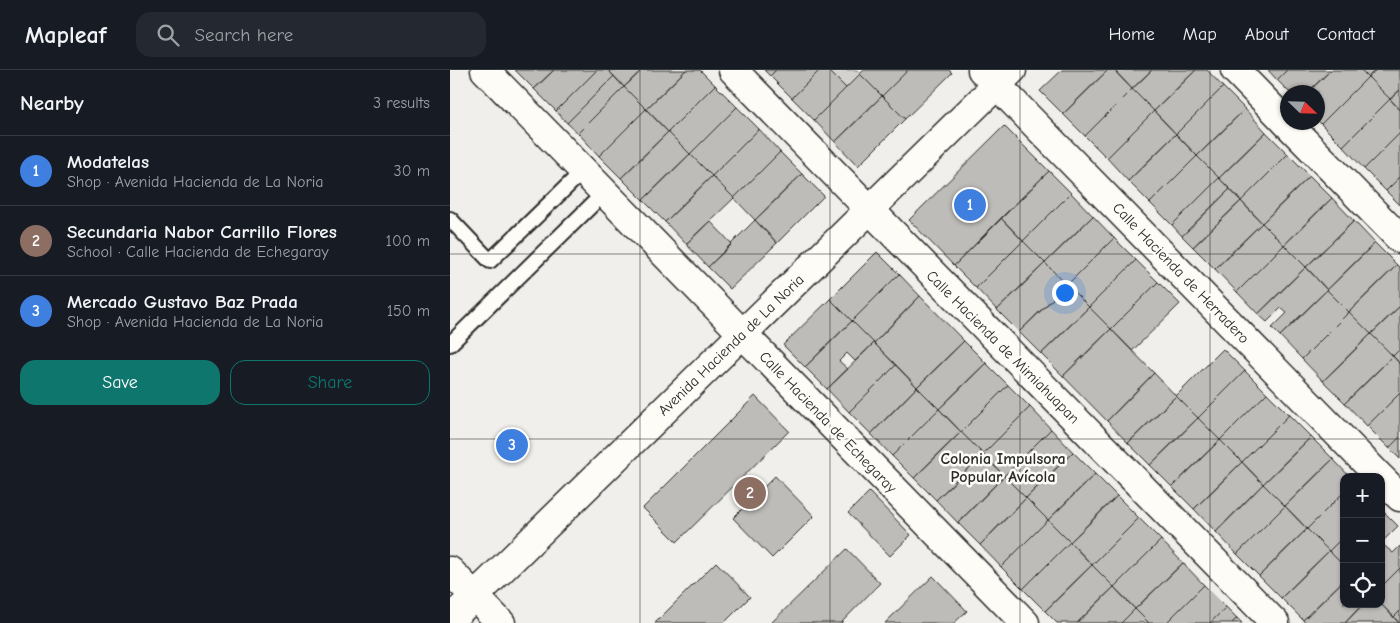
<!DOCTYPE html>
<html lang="en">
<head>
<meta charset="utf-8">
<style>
  body { margin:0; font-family:"Comic Neue",sans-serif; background:#242831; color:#f1f3f6 }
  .controls { position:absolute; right:15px; bottom:15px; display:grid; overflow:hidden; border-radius:10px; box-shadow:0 1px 4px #0004 }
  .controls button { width:45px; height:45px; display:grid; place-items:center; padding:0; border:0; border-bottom:1px solid #363941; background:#171b24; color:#f1f3f6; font:25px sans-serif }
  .compass { position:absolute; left:830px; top:15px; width:45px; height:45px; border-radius:50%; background:#171b24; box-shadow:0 1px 4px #0004; rotate:113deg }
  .you { position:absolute; left:614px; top:222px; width:18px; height:18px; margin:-12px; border:4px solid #fff; border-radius:50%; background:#1a73e8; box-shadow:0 0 0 8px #1a73e833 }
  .badge { display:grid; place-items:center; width:32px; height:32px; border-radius:50%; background:#0f766e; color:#fff; font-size:16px; font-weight:700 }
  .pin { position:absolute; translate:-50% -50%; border:2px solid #fff; box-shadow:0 1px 5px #0006 }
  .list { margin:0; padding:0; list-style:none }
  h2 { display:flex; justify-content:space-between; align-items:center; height:65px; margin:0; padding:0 20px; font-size:21px }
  h2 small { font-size:16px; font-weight:400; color:#9ea1a6 }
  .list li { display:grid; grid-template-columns:32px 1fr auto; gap:15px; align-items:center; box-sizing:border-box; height:70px; padding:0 20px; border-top:1px solid #363941 }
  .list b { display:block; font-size:19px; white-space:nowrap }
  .list p { margin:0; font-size:16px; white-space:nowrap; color:#9ea1a6 }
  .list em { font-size:16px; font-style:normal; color:#9ea1a6 }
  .actions { display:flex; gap:10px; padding:15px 20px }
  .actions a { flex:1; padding:11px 0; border:1px solid #0f766e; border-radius:15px; text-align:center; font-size:18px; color:#0f766e }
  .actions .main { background:#0f766e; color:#fff }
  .icon { flex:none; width:28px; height:28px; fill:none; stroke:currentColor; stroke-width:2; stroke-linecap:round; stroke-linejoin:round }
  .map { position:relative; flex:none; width:950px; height:553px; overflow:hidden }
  header { display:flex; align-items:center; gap:30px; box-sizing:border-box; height:70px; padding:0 25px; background:#171b24; border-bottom:1px solid #363941 }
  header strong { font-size:24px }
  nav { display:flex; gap:28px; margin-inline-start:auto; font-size:18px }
  .search { width:350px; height:45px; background:#242831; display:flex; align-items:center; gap:12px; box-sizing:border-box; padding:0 18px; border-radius:15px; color:#9ea1a6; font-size:19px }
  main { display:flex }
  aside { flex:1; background:#171b24 }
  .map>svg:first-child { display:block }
  .green { fill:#d3d2cf; stroke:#7f7e7d }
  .building { fill:#bdbcb8; stroke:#2b2b2b }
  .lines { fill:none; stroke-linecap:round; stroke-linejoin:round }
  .service-casing { stroke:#2b2b2b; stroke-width:18 }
  .minor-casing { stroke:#2b2b2b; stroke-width:31 }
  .tertiary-casing { stroke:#2b2b2b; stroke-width:31 }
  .service { stroke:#fdfcf7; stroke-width:14 }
  .minor { stroke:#fdfcf7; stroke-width:28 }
  .tertiary { stroke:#fdfcf7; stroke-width:28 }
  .grid { fill:none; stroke:#2b2b2b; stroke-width:1; stroke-opacity:0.55 }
  .labels { text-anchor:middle; stroke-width:5; stroke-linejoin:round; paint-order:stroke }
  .street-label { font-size:15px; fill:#2b2b2b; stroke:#fdfcf7 }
  .neighbourhood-label { font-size:16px; font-weight:bold; fill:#2b2b2b; stroke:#fdfcf7 }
</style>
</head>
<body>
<header>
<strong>Mapleaf</strong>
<div class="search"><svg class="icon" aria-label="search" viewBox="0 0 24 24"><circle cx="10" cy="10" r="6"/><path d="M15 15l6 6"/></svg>Search here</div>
<nav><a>Home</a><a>Map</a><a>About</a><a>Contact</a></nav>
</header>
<main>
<aside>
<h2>Nearby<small>3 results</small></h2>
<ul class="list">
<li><span class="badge" style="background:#3f7fe0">1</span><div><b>Modatelas</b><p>Shop · Avenida Hacienda de La Noria</p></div><em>30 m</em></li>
<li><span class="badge" style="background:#8d6e63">2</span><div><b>Secundaria Nabor Carrillo Flores</b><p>School · Calle Hacienda de Echegaray</p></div><em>100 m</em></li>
<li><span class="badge" style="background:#3f7fe0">3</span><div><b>Mercado Gustavo Baz Prada</b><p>Shop · Avenida Hacienda de La Noria</p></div><em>150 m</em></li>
</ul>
<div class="actions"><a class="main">Save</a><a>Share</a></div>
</aside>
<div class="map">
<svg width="950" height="553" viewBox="0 0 950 553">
  <rect width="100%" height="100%" fill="#f0efeb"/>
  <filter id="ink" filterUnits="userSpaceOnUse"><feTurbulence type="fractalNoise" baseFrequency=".02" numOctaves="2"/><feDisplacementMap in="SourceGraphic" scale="10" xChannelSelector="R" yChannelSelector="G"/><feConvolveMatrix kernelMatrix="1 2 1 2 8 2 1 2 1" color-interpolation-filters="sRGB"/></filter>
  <g filter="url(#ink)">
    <path class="green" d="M378 0H407L410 4 396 18Z"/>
    <path class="building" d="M65 0H104L84 19Z
      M104 0H147L106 41 84 19Z
      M147 0H158L164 6 117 53 106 41Z
      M158 0H192L174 17Z
      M192 0H236L196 39 174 17Z
      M236 0H250L265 15 218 62 196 39Z
      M314 0H326L320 6Z
      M326 0H370L342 28 320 6Z
      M370 0H378L396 18 364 50 342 28Z
      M414 0H458L432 26 410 4Z
      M458 0H499L502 3 455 49 432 26Z
      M612 0H658L613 44 590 21Z
      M658 0H664L682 19 635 66 613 44Z
      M664 0H702L682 19Z
      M702 0H746L704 41 682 19Z
      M746 0H757L773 17 726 64 704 41Z
      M818 0H837L827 10Z
      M837 0H881L858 22H839L827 10Z
      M881 0H911L918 7 871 54 868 51V22H858Z
      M911 0H926L918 7Z
      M926 0H950V20L940 29 918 7Z
      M410 4 432 26 385 72 364 50Z
      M164 6 174 17 128 63 117 53Z
      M918 7 940 29 893 76 871 54Z
      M265 15 287 37 240 84 218 62Z
      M174 17 196 39 149 86 128 63Z
      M773 17 795 39 747 86 726 64Z
      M682 19 704 41 657 88 635 66Z
      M950 20V40L940 29Z
      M432 26 455 49 408 96 385 72Z
      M940 29 950 40V63L914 99 893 76Z
      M287 37 309 59 262 106 240 84Z
      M196 39 218 62 171 108 149 86Z
      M795 39 816 62 769 108 747 86Z
      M704 41 726 64 678 111 657 88Z
      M554 56 599 101 504 196 459 150Z
      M309 59 330 82 284 128 262 106Z
      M218 62 240 84 193 130 171 108Z
      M816 62 838 84 791 131 769 108Z
      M950 63V107L936 121 914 99Z
      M726 64 747 86 700 133 678 111Z
      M330 82 352 104 305 150 284 128Z
      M240 84 262 106 215 152 193 130Z
      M838 84 860 106 812 153 791 131Z
      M747 86 769 108 722 155 700 133Z
      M599 101 621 123 573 171 551 148Z
      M352 104 374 126 327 173 305 150Z
      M262 106 284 128 236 174 215 152Z
      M860 106 882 128 834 175 812 153Z
      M950 107V135L936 121Z
      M769 108 780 119 732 166 722 155Z
      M780 119 791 131 743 177 732 166Z
      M621 123 643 146 595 193 573 171Z
      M882 128 904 151 856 197 834 175Z
      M791 131 812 153 765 199 743 177Z
      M643 146 664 168 617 215 595 193Z
      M551 148 573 171 526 218 504 196Z
      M305 150 327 173 280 219 258 197Z
      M260 151 282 174 258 197 236 174Z
      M904 151 925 173 877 220 856 197Z
      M812 153 834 175 787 222 765 199Z
      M664 168 686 190 639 237 617 215Z
      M573 171 595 193 547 240 526 218Z
      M925 173 947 195 899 242 877 220Z
      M834 175 856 197 808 244 787 222Z
      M427 182 449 204 402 251 380 229Z
      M686 190 708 212 661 259 639 237Z
      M595 193 617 215 569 262 547 240Z
      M947 195 950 198V236L921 264 899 242Z
      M856 197 877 220 830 266 822 258 837 243 831 238 817 252 808 244Z
      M449 204 470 226 424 273 402 251Z
      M708 212 730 234 682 281 661 259Z
      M617 215 639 237 591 284 569 262Z
      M877 220 899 242 852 289 830 266Z
      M470 226 514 271 467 317 424 273Z
      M380 229 402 251 355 297 333 275Z
      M950 236V279L943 286 921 264Z
      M639 237 661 259 613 306 591 284Z
      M899 242 921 264 873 311 852 289Z
      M402 251 424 273 405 291 397 283 389 291 398 299 377 319 355 297Z
      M661 259 704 303 657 351 613 306Z
      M921 264 943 286 895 333 873 311Z
      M514 271 536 293 489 339 467 317Z
      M424 273 446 295 399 342 377 319Z
      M773 279 795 301 748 348 726 326Z
      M950 279V294L943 286Z
      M943 286 950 294V323L917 356 895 333Z
      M536 293 558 315 511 362 489 339Z
      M446 295 467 317 421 364 399 342Z
      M795 301 817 323 770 370 748 348Z
      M704 303 726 326 678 373 657 351Z
      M558 315 580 337 533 384 511 362Z
      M467 317 489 339 442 386 421 364Z
      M817 323 839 345 792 392 770 370Z
      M950 323V367L939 378 917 356Z
      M305 326 339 361 227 472 193 438Z
      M726 326 748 348 700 395 678 373Z
      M580 337 601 359 554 406 533 384Z
      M489 339 511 362 464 408 442 386Z
      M839 345 861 367 813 414 792 392Z
      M748 348 770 370 722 417 700 395Z
      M601 359 623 382 576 428 554 406Z
      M511 362 533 384 486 430 464 408Z
      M861 367 883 389 835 436 813 414Z
      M950 367V389L939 378Z
      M770 370 792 392 744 439 722 417Z
      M623 382 645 404 598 450 576 428Z
      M533 384 554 406 508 453 486 430Z
      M883 389 900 407H894V422L857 459 835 436Z
      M792 392 813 414 766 462 744 439Z
      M645 404 667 426 620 472 598 450Z
      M325 406 364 446 322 488 283 448Z
      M554 406 576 428 530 475 508 453Z
      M813 414 835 436 787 484 766 462Z
      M419 422 461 465 440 486 398 443Z
      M894 422V466L879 481 857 459Z
      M667 426 689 448 642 495 620 472Z
      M576 428 598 450 551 497 530 475Z
      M835 436 857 459 809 506 787 484Z
      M931 439 948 456 931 473Z
      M689 448 711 470 664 517 642 495Z
      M598 450 620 472 573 519 551 497Z
      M857 459 879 481 831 528 809 506Z
      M894 466V496L879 481Z
      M711 470 733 493 685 539 664 517Z
      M620 472 642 495 595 541 573 519Z
      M931 473 943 483 950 476V498L931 517Z
      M397 479 430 513 391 553H321Z
      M879 481 894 496V510L853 550 831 528Z
      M266 492 300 527 274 553H205Z
      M733 493 754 515 716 553H699L685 539Z
      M642 495 664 517 627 553H607L595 541Z
      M950 498V541L944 547 931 534V517Z
      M483 506 517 541 504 553H435Z
      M894 510V534H913L895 553H855L853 550Z
      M754 515 776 537 760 553H716Z
      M664 517 685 539 671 553H627Z
      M913 534H931L949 553H895Z
      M776 537 787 548 782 553H760Z
      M685 539 699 553H671Z
      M950 541V553H949L944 547Z
      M787 548 792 553H782Z"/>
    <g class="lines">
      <g class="service-casing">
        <path id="service" d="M0 149 40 191 133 101
          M0 274 154 123"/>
      </g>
      <g class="minor-casing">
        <path id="minor" d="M35 0 575 553
          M283 0 825 553
          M532 0 930 407
          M785 0 950 169
          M931 408 950 427"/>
      </g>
      <g class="tertiary-casing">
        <path id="tertiary" d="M0 501 51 553
          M0 550 562 0"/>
      </g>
      <use href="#service" class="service"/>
      <use href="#minor" class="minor"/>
      <use href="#tertiary" class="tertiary"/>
    </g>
  </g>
  <path class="grid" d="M190 0V553M380 0V553M570 0V553M760 0V553M0 184H950M0 369H950"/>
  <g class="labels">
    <g class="street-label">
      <text transform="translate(731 203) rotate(46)" y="5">Calle Hacienda de Herradero</text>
      <text transform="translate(281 275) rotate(-44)" y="5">Avenida Hacienda de La Noria</text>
      <text transform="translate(553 277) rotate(45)" y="5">Calle Hacienda de Mimiahuapan</text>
      <text transform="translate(378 352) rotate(46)" y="5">Calle Hacienda de Echegaray</text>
    </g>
    <g class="neighbourhood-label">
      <text x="553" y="394">Colonia Impulsora<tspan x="553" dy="18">Popular Avícola</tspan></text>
    </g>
  </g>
</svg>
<div class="controls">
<button>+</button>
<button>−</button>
<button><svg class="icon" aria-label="locate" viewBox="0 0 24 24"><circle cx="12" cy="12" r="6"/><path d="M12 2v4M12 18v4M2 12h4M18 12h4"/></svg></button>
</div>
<svg class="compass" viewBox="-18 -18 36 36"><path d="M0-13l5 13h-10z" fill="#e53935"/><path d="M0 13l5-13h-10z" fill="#9ea1a6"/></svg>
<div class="you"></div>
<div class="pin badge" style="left:520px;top:135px;background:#3f7fe0">1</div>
<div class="pin badge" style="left:300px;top:423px;background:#8d6e63">2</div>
<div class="pin badge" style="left:62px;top:375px;background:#3f7fe0">3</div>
</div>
</main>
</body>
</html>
